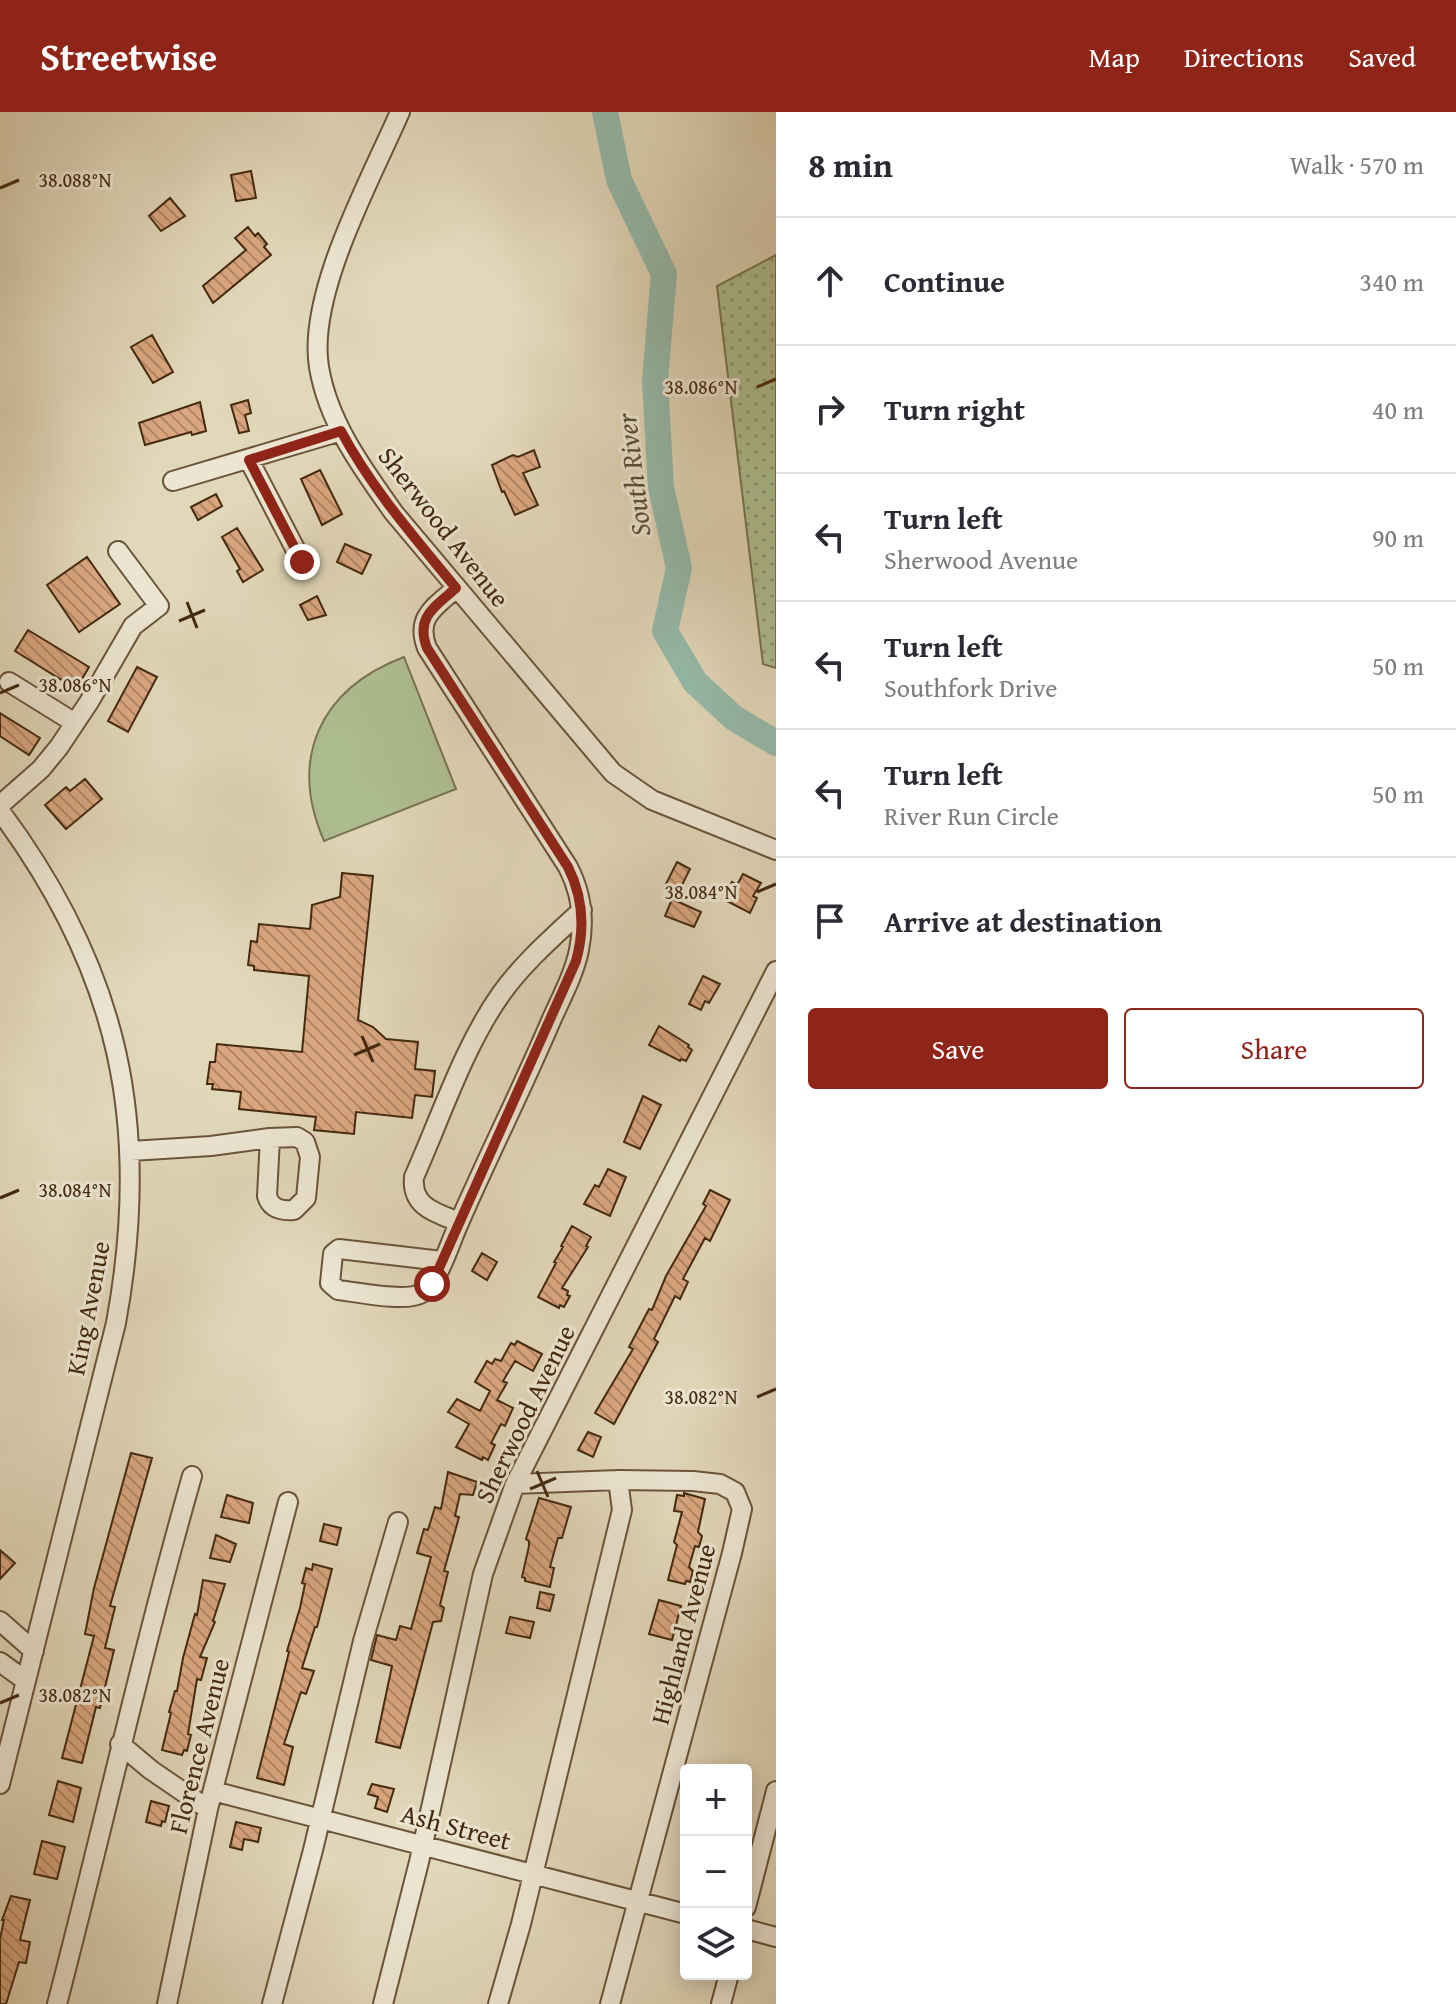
<!DOCTYPE html>
<html lang="en">
<head>
<meta charset="utf-8">
<style>
  body { margin:0; font-family:"Gentium Book Plus",serif; background:#f7f7f7; color:#2b2b33 }
  .controls { position:absolute; right:24px; bottom:24px; display:grid; overflow:hidden; border-radius:8px; box-shadow:0 4px 20px #0003 }
  .controls button { width:72px; height:72px; display:grid; place-items:center; padding:0; border:0; border-bottom:2px solid #e1e1e2; background:#fff; color:#2b2b33; font:40px sans-serif }
  .stop { position:absolute; width:24px; height:24px; margin:-18px; border:6px solid #8f2418; border-radius:50%; background:#fff }
  .stop.end { background:#8f2418; border-color:#fff; box-shadow:0 2px 8px #0008 }
  .list { margin:0; padding:0; list-style:none }
  h2 { display:flex; justify-content:space-between; align-items:center; height:104px; margin:0; padding:0 32px; font-size:34px }
  h2 small { font-size:26px; font-weight:400; color:#7c7c81 }
  .list li { display:grid; grid-template-columns:52px 1fr auto; gap:24px; align-items:center; box-sizing:border-box; height:128px; padding:0 32px; border-top:2px solid #e1e1e2 }
  .list b { display:block; font-size:30px; white-space:nowrap }
  .list p { margin:0; font-size:26px; white-space:nowrap; color:#7c7c81 }
  .list em { font-size:26px; font-style:normal; color:#7c7c81 }
  .actions { display:flex; gap:16px; padding:24px 32px }
  .actions a { flex:1; padding:18px 0; border:2px solid #8f2418; border-radius:8px; text-align:center; font-size:28px; color:#8f2418 }
  .actions .main { background:#8f2418; color:#fff }
  .icon { flex:none; width:44px; height:44px; fill:none; stroke:currentColor; stroke-width:2; stroke-linecap:round; stroke-linejoin:round }
  .map { position:relative; flex:none; width:776px; height:1892px; overflow:hidden }
  header { display:flex; align-items:center; gap:48px; box-sizing:border-box; height:112px; padding:0 40px; background:#8f2418; color:#fff }
  header strong { font-size:38px }
  nav { display:flex; gap:44px; margin-inline-start:auto; font-size:28px }
  main { display:flex }
  aside { flex:1; background:#fff }
  .map>svg:first-child { display:block }
  .grass { fill:#aebf92; stroke:#797450; stroke-width:2 }
  .park { fill:url(#park-dots); stroke:#797450; stroke-width:2 }
  .lines { fill:none; stroke-linecap:round; stroke-linejoin:round }
  .river { stroke:#95baaa; stroke-width:26 }
  .building { fill:url(#building-back-hatch); stroke:#44290f; stroke-width:2 }
  .minor-casing { stroke:#6b543a; stroke-width:22 }
  .minor { stroke:#ece5d2; stroke-width:18 }
  .route { stroke:#8f2418; stroke-width:10 }
  .ticks { fill:none; stroke:#44290f; stroke-width:3 }
  .labels { text-anchor:middle; stroke-width:6; stroke-linejoin:round; paint-order:stroke }
  .street-label { font-size:26px; fill:#44290f; stroke:#ece5d2 }
  .water-label { font-size:28px; font-style:italic; fill:#584d36; stroke:#ece5d2 }
  .ticks-label { font-size:20px; text-anchor:middle; fill:#44290f; stroke:#ece5d2; stroke-width:6; stroke-linejoin:round; paint-order:stroke }
</style>
</head>
<body>
<header>
<strong>Streetwise</strong>
<nav><a>Map</a><a>Directions</a><a>Saved</a></nav>
</header>
<main>
<div class="map">
<svg width="776" height="1892" viewBox="0 0 776 1892">
  <defs>
    <pattern id="park-dots" width="8" height="8" patternUnits="userSpaceOnUse" patternTransform="scale(2)"><rect width="8" height="8" fill="#aebf92"/><path d="M2 2h.1M6 6h.1" fill="none" stroke="#8f9b76" stroke-width="1.8" stroke-linecap="round"/></pattern>
    <pattern id="building-back-hatch" width="6" height="6" patternUnits="userSpaceOnUse" patternTransform="scale(2)"><rect width="6" height="6" fill="#daa67f"/><path d="M-1 5l2 2M0 0l6 6M5-1l2 2" fill="none" stroke="#b28766"/></pattern>
  </defs>
  <rect width="100%" height="100%" fill="#e1d7b9"/>
  <filter id="stains"><feTurbulence type="fractalNoise" baseFrequency=".0025" numOctaves="4"/><feColorMatrix values="0 0 0 0 .2 0 0 0 0 .09 0 0 0 0 .02 0 0 0 .5 -.17"/></filter>
  <radialGradient id="worn" r=".72"><stop offset=".6" stop-color="#630" stop-opacity="0"/><stop offset="1" stop-color="#630" stop-opacity=".3"/></radialGradient>
  <path class="grass" d="M404 545 456 677 324 729C288 646 320 577 404 545Z"/>
  <path class="park" d="M776 143V556L763 552 717 174Z"/>
  <g class="lines">
    <path class="river" d="M605 0 619 68 664 162 655 269 661 375 679 456 665 519 695 570 734 606 776 631"/>
  </g>
  <path class="building" d="M251 59 256 86 236 89 231 63Z
    M170 86 185 104 161 119 149 104Z
    M248 115 255 124 258 121 267 132 264 135 271 143 213 191 203 174 246 138 235 126Z
    M152 223 173 260 153 271 131 235Z
    M248 288 251 301 245 303 249 319 239 321 231 293Z
    M200 290 206 319 192 323 191 320 145 333 139 311Z
    M534 338 540 355 523 361 538 393 515 403 504 379 502 380 492 353 513 343 518 345Z
    M320 358 342 402 322 413 301 367Z
    M216 382 222 394 198 408 191 395Z
    M237 416 263 458 243 470 237 459 240 457 222 425Z
    M345 432 371 443 362 462 337 450Z
    M87 445 120 492 79 520 47 473Z
    M317 484 326 503 308 508 300 493Z
    M28 518 89 555 76 577 15 539Z
    M137 555 157 565 128 620 108 609Z
    M0 601 40 626 29 643 0 624Z
    M85 667 102 687 66 717 45 693 66 675 70 679Z
    M677 750 690 757 678 781 665 774Z
    M342 761 373 764 358 908 373 915 386 927 418 930 415 957 435 959 432 985 415 983 412 1006 356 1000 354 1022 314 1018 316 1005 239 997 241 980 212 977 213 972H207L210 950H215L217 932 302 940 309 864 254 858V854L248 853 251 829 257 830 259 812 310 817 312 793 340 785Z
    M743 762 761 771 753 784 757 786 750 801 723 787 732 770 737 773Z
    M672 787 701 800 694 815 665 804Z
    M703 864 720 872 709 891 705 889 701 898 689 892Z
    M659 914 689 933 688 935 692 938 686 949 681 947 680 949 649 933Z
    M643 984 661 993 640 1037 624 1030Z
    M608 1057 626 1065 610 1104 584 1092 595 1073 599 1075Z
    M710 1078 730 1088 710 1129 705 1126 683 1167 688 1170 680 1187 675 1184 654 1227 658 1230 614 1312 595 1301 633 1237 629 1235 649 1197 652 1198 666 1164 706 1094 703 1092Z
    M572 1114 591 1125 586 1134 588 1135 562 1176 568 1179 567 1183 570 1184 564 1195 560 1193 559 1196 538 1185 556 1151 554 1150 563 1135 561 1134Z
    M482 1141 497 1150 487 1168 472 1159Z
    M517 1229 542 1242 533 1259 515 1249 503 1269 507 1271 497 1288 513 1296 505 1314 501 1312 491 1331 495 1333 488 1348 483 1345 482 1348 456 1335 469 1312 448 1300 457 1287 480 1299 490 1279 475 1270 487 1249 492 1252 495 1247 501 1249 511 1231 515 1233Z
    M588 1320 601 1325 593 1345 578 1338Z
    M131 1341 152 1346 110 1494 115 1495 105 1536 114 1538 100 1596 96 1595 82 1651 62 1646 94 1524 85 1522 94 1476Z
    M448 1360 477 1370 473 1383 460 1382 455 1404 459 1405 444 1459 448 1460 440 1493 444 1496 441 1509 433 1510 400 1636 376 1630 392 1554 371 1548 377 1523 396 1528 400 1514 411 1517 431 1445 417 1441 424 1417 428 1418 435 1395 441 1397Z
    M684 1381 705 1387 698 1420 702 1424 699 1435 695 1434 689 1455 693 1459 690 1470 686 1469 685 1472 668 1468 677 1433 674 1430 682 1400 674 1399 677 1383 684 1384Z
    M227 1383 253 1391 249 1411 221 1405Z
    M539 1386 571 1395 562 1426H558L550 1455 554 1456 550 1475 525 1469V1466L522 1465 529 1434V1429L526 1427Z
    M324 1412 341 1416 337 1433 320 1429Z
    M216 1423 236 1432 230 1450 210 1446Z
    M0 1438 15 1451 0 1467Z
    M313 1452 332 1457 317 1515H315L302 1556 314 1559 306 1582 301 1580 284 1632 293 1635 284 1673 257 1666 289 1540 287 1539 300 1496 305 1472 302 1471 306 1456 312 1458Z
    M203 1468 225 1472 213 1509 215 1510 200 1545 207 1546 201 1568 197 1567 188 1622 191 1623 187 1639 184 1638 182 1643 162 1638 171 1601 169 1600 175 1579H177L183 1546 195 1502 197 1503Z
    M540 1480 554 1483 550 1499 537 1496Z
    M659 1488 681 1494 672 1528 649 1522Z
    M510 1505 534 1510 530 1526 506 1521Z
    M58 1669 81 1676 73 1710 49 1703Z
    M372 1672 394 1677 387 1700 375 1696 378 1685 368 1682Z
    M151 1689 169 1694 165 1710 162 1709 161 1714 146 1710Z
    M236 1710 261 1716 258 1730 244 1727 242 1738 230 1735Z
    M42 1729 65 1735 57 1767 34 1762Z
    M11 1784 30 1788 20 1828 30 1830 26 1851 19 1850 6 1892H0V1827L4 1808H2Z"/>
  <g class="lines">
    <g class="minor-casing">
      <path id="minor" d="M400 0C371 67 307 182 319 255 328 310 362 356 394 401L613 661 652 688 776 738
        M249 348 302 450
        M173 369 341 319
        M9 570 75 611
        M0 693 41 657 59 635 89 590 133 514 159 494 118 439
        M0 699C120 860 152 1014 116 1211L0 1672
        M131 1039 211 1034 270 1026 297 1025 305 1030 310 1045 306 1086 294 1098C281 1099 271 1097 267 1084L270 1026
        M459 1110C436 1101 411 1095 414 1065 440 1007 464 934 501 882 523 851 554 824 582 798
        M442 1149 339 1137 333 1142 330 1171 338 1178C357 1180 406 1191 422 1181 439 1170 450 1130 459 1111 488 1044 521 979 550 911 560 888 574 863 579 838 585 809 581 780 568 755L427 536C415 505 435 495 456 476
        M515 1372 618 1368 693 1369 720 1372 735 1380 742 1397 732 1441 610 1892
        M0 1509 34 1539
        M0 1550 26 1569
        M120 1632 151 1658 208 1697
        M213 1679 686 1802
        M746 1795 776 1679
        M746 1817 776 1825
        M57 1892C103 1716 142 1539 192 1364
        M167 1892 208 1697 288 1390
        M272 1892 313 1738 363 1529 398 1410
        M383 1892 419 1750 483 1462 515 1372 776 859
        M498 1892 521 1812 622 1398 618 1368
        M721 1892 729 1862"/>
    </g>
    <use href="#minor" class="minor"/>
  </g>
  <g class="lines">
    <path class="route" d="M302 450 249 348 341 319C372 377 415 426 456 476 435 495 415 505 427 536L568 755C583 785 585 817 576 849L432 1172"/>
  </g>
  <path class="ticks" d="M0 76 19 68M757 275 776 267M187 490 197 516M179 509 205 498M0 581 19 573M757 780 776 772M362 924 373 950M354 943 380 932M0 1086 19 1078M757 1285 776 1277M537 1359 548 1385M530 1377 556 1366M0 1591 19 1583"/>
  <g class="labels">
    <g class="street-label">
      <text transform="translate(444 415) rotate(52)" y="9">Sherwood Avenue</text>
      <text transform="translate(88 1196) rotate(-79)" y="9">King Avenue</text>
      <text transform="translate(525 1302) rotate(-64)" y="9">Sherwood Avenue</text>
      <text transform="translate(683 1522) rotate(-75)" y="9">Highland Avenue</text>
      <text transform="translate(199 1634) rotate(-76)" y="9">Florence Avenue</text>
      <text transform="translate(456 1715) rotate(15)" y="9">Ash Street</text>
    </g>
    <g class="water-label">
      <text transform="translate(633 363) rotate(-97)" y="10">South River</text>
    </g>
  </g>
  <g class="ticks-label">
    <text x="75" y="75">38.088°N</text>
    <text x="701" y="282">38.086°N</text>
    <text x="75" y="580">38.086°N</text>
    <text x="701" y="787">38.084°N</text>
    <text x="75" y="1085">38.084°N</text>
    <text x="701" y="1292">38.082°N</text>
    <text x="75" y="1590">38.082°N</text>
  </g>
  <rect width="100%" height="100%" filter="url(#stains)"/>
  <rect width="100%" height="100%" fill="url(#worn)"/>
</svg>
<div class="controls">
<button>+</button>
<button>−</button>
<button><svg class="icon" aria-label="layers" viewBox="0 0 24 24"><path d="M12 4l9 5-9 5-9-5zM3 14l9 5 9-5"/></svg></button>
</div>
<div class="stop" style="left:432px;top:1172px"></div>
<div class="stop end" style="left:302px;top:450px"></div>
</div>
<aside>
<h2>8 min<small>Walk · 570 m</small></h2>
<ul class="list">
<li><svg class="icon" aria-label="ahead" viewBox="0 0 24 24"><path d="M12 20V5M6 11l6-6 6 6"/></svg><div><b>Continue</b></div><em>340 m</em></li>
<li><svg class="icon" aria-label="right" viewBox="0 0 24 24"><path d="M7 20v-9h11M14 6l5 5-5 5"/></svg><div><b>Turn right</b></div><em>40 m</em></li>
<li><svg class="icon" aria-label="left" viewBox="0 0 24 24"><path d="M17 20v-9H6M10 6l-5 5 5 5"/></svg><div><b>Turn left</b><p>Sherwood Avenue</p></div><em>90 m</em></li>
<li><svg class="icon" aria-label="left" viewBox="0 0 24 24"><path d="M17 20v-9H6M10 6l-5 5 5 5"/></svg><div><b>Turn left</b><p>Southfork Drive</p></div><em>50 m</em></li>
<li><svg class="icon" aria-label="left" viewBox="0 0 24 24"><path d="M17 20v-9H6M10 6l-5 5 5 5"/></svg><div><b>Turn left</b><p>River Run Circle</p></div><em>50 m</em></li>
<li><svg class="icon" aria-label="arrive" viewBox="0 0 24 24"><path d="M6 21V4h12l-3 4 3 4H6"/></svg><div><b>Arrive at destination</b></div></li>
</ul>
<div class="actions"><a class="main">Save</a><a>Share</a></div>
</aside>
</main>
</body>
</html>
